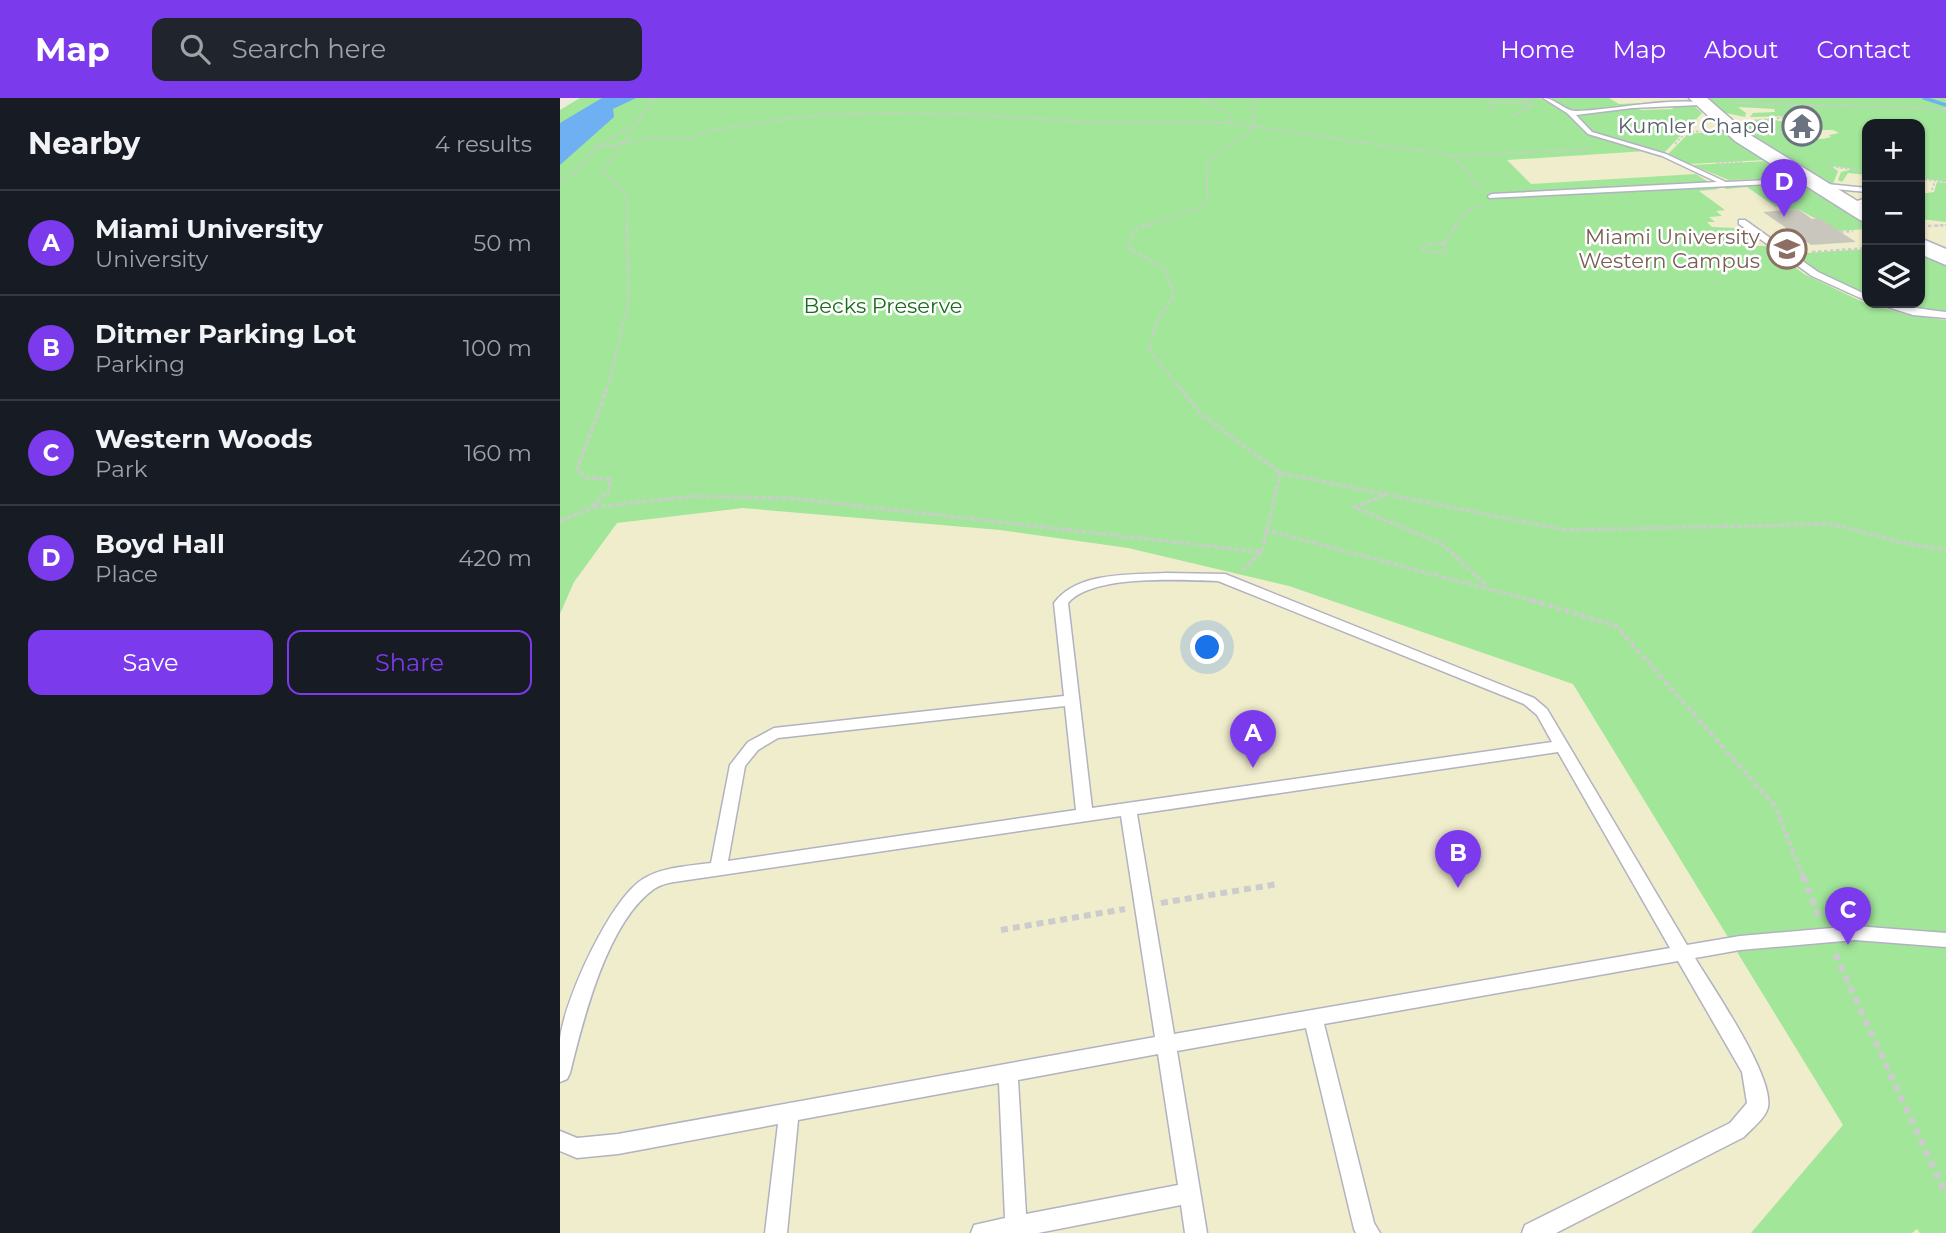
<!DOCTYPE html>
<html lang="en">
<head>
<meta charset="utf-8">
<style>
  body { margin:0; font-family:Montserrat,sans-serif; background:#20242c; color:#f1f3f6 }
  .controls { position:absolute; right:21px; top:21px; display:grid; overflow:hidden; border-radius:14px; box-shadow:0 2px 5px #0004 }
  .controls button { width:63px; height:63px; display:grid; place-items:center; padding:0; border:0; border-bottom:2px solid #363941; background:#171b24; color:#f1f3f6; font:35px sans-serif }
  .you { position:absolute; left:648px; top:550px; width:24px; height:24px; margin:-18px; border:5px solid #fff; border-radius:50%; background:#1a73e8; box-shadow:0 0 0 10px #1a73e833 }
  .badge { display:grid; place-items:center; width:46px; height:46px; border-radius:50%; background:#7c3aed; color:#fff; font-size:23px; font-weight:700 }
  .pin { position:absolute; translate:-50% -58px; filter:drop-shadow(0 2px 4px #0008) }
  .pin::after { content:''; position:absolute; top:37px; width:24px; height:21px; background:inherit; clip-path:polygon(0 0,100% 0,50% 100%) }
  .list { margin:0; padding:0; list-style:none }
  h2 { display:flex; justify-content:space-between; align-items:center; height:91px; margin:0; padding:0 28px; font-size:30px }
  h2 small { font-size:23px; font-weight:400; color:#9ea1a6 }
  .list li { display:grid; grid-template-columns:46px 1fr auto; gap:21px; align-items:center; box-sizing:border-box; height:105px; padding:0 28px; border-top:2px solid #363941 }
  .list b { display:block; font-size:26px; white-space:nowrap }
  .list p { margin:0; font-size:23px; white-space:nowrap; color:#9ea1a6 }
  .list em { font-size:23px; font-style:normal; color:#9ea1a6 }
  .actions { display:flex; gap:14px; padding:21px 28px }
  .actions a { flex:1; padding:16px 0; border:2px solid #7c3aed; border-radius:14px; text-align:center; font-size:24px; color:#7c3aed }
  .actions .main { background:#7c3aed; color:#fff }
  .icon { flex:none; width:38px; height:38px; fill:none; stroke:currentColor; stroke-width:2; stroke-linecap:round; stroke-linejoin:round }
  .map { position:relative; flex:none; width:1386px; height:1135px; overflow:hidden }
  header { display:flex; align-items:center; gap:42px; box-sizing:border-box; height:98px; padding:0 35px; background:#7c3aed; color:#fff }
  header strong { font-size:33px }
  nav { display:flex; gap:38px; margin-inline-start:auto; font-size:24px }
  .search { width:490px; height:63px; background:#20242c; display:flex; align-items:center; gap:18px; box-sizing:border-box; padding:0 24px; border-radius:14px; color:#9ea1a6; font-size:26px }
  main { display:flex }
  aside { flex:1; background:#171b24 }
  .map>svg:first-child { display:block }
  .education { fill:#f0edcd; fill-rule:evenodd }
  .green { fill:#a1e699 }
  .water { fill:#6eb0f2 }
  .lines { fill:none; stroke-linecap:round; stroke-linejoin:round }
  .stream { stroke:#6eb0f2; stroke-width:3.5 }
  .building { fill:#c9c7bd }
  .lane-casing { stroke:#b2b2c0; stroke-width:3 }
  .secondary-casing { stroke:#b2b2c0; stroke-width:3 }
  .path-far4 { stroke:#ccc; stroke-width:2; stroke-dasharray:2.5 2; stroke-linecap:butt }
  .path-far3 { stroke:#ccc; stroke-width:2.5; stroke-dasharray:3.5 2.5; stroke-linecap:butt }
  .path-far2 { stroke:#ccc; stroke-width:3.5; stroke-dasharray:4.5 2.5; stroke-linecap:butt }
  .path-far1 { stroke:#ccc; stroke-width:4.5; stroke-dasharray:5 3.5; stroke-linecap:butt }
  .path { stroke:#ccc; stroke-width:6; stroke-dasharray:7 5; stroke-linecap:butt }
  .lane { fill:#fff; fill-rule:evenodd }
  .secondary { fill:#fff; fill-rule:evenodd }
  .labels { text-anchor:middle; stroke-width:5; stroke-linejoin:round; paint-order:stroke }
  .far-worship-label { font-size:21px; fill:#5b616d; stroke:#fff; text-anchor:end }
  .far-education-label { font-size:21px; fill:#785e54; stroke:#fff; text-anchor:end }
  .far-park-label { font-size:21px; fill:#196c1b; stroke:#fff }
</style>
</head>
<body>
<header>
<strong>Map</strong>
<div class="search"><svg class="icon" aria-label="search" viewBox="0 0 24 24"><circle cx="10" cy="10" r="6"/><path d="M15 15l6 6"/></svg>Search here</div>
<nav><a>Home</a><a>Map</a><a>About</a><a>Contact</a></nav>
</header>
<main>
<aside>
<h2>Nearby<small>4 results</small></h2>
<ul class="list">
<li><span class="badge">A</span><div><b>Miami University</b><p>University</p></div><em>50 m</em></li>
<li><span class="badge">B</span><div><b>Ditmer Parking Lot</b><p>Parking</p></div><em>100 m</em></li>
<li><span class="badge">C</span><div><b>Western Woods</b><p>Park</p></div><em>160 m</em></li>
<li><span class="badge">D</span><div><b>Boyd Hall</b><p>Place</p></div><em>420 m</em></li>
</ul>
<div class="actions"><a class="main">Save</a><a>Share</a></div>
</aside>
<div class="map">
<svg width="1386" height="1135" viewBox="0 0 1386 1135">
  <rect width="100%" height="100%" fill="#eeebde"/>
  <path class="education" d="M57 0H1386V1135H0V47ZM1307 26H1360V205H1307Z"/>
  <path class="green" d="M20 0H980L1007 16 1024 34 1086 53 947 62 971 86 1136 76 1159 91 1139 93 1165 112 1156 113 1162 118 1149 119 1155 124H1147L1152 129 1174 130 1198 148H1208L1244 176 1305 205 1348 217 1386 222V1135H1360L1357 1131 1352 1135H1191L1283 1027 1013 586 729 488 568 450 440 432 183 410 57 425 14 484 0 516V12Z
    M991 0H1049L1059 6 1106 4 1013 13Z
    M1143 0H1386V84L1360 80V26H1307V77L1288 75 1282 84 1278 82 1281 74 1293 71 1271 68 1278 73 1273 86 1266 85 1187 38 1209 33 1186 37 1179 32C1196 15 1219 20 1238 31L1225 33C1240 38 1256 44 1271 39L1269 37 1279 35 1273 32H1261L1236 18 1190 19 1193 15 1215 14 1214 11 1178 9 1186 15 1185 19 1156 13Z
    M1113 7H1133L1142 15 1104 55 1032 35 1018 19 1020 15 1070 9 1082 12 1113 11 1111 8Z
    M1163 33 1206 62 1129 66 1108 56 1128 36Z
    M1208 63 1234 80 1169 82 1132 67Z
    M1377 84 1386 85V124L1360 121V96L1374 94Z
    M1243 85 1307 125V131L1278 133 1238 111 1227 112 1222 107 1226 103 1216 109 1187 89 1166 91 1162 87Z
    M1307 151V196L1264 177 1232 156Z
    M1360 154 1386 168V214L1330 205H1360Z"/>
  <path class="water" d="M42 0H76L53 11 54 19 0 67V25Z"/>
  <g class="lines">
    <path class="stream" d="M1364 0 1386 7"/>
  </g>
  <path class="building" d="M1238 111 1252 121 1259 120 1296 144 1251 147 1203 114Z"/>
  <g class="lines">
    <g class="lane-casing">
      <path id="lane" d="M983 0C996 0 1005 14 1017 13 1059 11 1100 1 1142 4L1140 7 1072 10 1016 17 1032 34 1106 56 1166 84 1250 80 1254 82 1250 84 929 100 928 98 932 96 1157 84 1102 58 1028 36 1007 15Z
        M1257 85 1307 90V94L1254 89Z
        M1307 100V104L1288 109 1284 107Z
        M1179 122H1185L1258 174 1307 197V203L1252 178 1179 126Z
        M1315 205C1337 205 1362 212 1386 214V220L1353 217Z
        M606 475 665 476 974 600 987 611 1127 847 1180 838 1295 828 1386 835V849L1295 842 1180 852 1135 860C1153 890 1214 978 1208 1009 1206 1020 1191 1031 1184 1039L996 1135H962L965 1127 1170 1025 1187 1005 1182 974 1118 863 764 926 814 1125 820 1135H796L794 1131 746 930 617 953 647 1135H625L621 1107 478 1135H411L414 1127 445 1120 439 985 238 1022 227 1135H205L218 1026 58 1056 17 1060 0 1053V1033L17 1040 58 1036 595 939 561 718 114 784C107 785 100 787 94 791 47 824 23 922 10 975L7 981 0 984C0 970 0 955 0 941 4 903 50 801 83 781 102 769 129 768 151 765L170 667 188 644 214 630 504 598 494 505C518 473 571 477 606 475ZM658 483 964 606 977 617 992 644 532 710 508 505C533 476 621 482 658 483ZM505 608 516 712 168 763 185 668 198 652 218 640ZM998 654 1110 850 614 936 577 716ZM598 956 618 1087 466 1116 458 982Z"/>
    </g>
    <g class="secondary-casing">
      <path id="secondary" d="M1129 0H1147L1187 35 1307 109V124L1300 122 1175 43Z
        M1360 140 1386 151V167L1360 156Z"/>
    </g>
    <path class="path-far4" d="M638 0 666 13 672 25
      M973 1 957 5 973 8
      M927 4 957 5
      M928 4 934 16
      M1172 5 1386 11
      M953 18 972 8
      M1190 23 1228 19 1231 21
      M1127 34 1146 33
      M1208 34 1238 32
      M1115 46 1137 22
      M35 50 94 40 127 41 152 32 258 17 320 15 402 16 529 24 672 25 894 58 1031 51
      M894 58 921 92
      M1157 65 1183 64
      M1267 68 1307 73
      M1360 81 1386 84
      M0 83 13 76 35 50 70 28
      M1372 92 1375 83
      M1226 112 1220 108 1221 105 1241 99
      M67 128V98L42 73 94 0
      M585 128 636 111 647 103V66L696 27 691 12 699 0
      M896 128 907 112 923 108
      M1376 128 1386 127"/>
    <path class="path-far3" d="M590 126 574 131 568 150 606 172 614 198 597 223 589 252 621 292
      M1368 128 1386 127
      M1280 134 1293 133
      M884 145 886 153C877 156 869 155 861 151L869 146Z
      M884 145 897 126
      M1252 154 1307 150
      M47 292 68 205 67 126"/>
    <path class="path-far2" d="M620 290 641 316 720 375 1005 432 1272 426 1345 445 1386 452
      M824 398 794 409 882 446 926 487
      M34 409 136 398 228 400 702 454
      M0 423 27 412 49 393 50 381 27 380 17 372 47 290
      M705 432 978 504
      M682 472 702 454 720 375"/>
    <path class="path-far1" d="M972 502 1056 528 1215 708 1243 779"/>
    <path class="path" d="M1243 778 1259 819
      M601 805 718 786
      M441 832 565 811
      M1275 856 1386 1097"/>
    <use href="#lane" class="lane"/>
    <use href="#secondary" class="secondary"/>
  </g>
  <defs>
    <g id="temple-ring" transform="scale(2.0125)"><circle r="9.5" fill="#fff" stroke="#6b7280" stroke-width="1.5"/><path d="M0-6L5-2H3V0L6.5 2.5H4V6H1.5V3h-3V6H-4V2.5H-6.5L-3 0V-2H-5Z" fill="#6b7280"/></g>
    <g id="university-ring" transform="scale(2.0125)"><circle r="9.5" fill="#fff" stroke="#8d6e63" stroke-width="1.5"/><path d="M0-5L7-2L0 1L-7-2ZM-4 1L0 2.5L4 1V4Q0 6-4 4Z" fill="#8d6e63"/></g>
  </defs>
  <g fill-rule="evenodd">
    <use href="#temple-ring" x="1242" y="28"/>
    <use href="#university-ring" x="1227" y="151"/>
  </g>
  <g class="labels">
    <g class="far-worship-label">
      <text x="1215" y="35">Kumler Chapel</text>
    </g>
    <g class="far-education-label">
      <text x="1200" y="146">Miami University<tspan x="1200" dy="24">Western Campus</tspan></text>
    </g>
    <g class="far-park-label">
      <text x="323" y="215">Becks Preserve</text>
    </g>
  </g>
</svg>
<div class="controls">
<button>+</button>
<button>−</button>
<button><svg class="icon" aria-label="layers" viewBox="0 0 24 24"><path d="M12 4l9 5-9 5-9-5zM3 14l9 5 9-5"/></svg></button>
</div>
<div class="you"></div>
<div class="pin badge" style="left:693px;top:670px">A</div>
<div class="pin badge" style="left:898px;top:790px">B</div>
<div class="pin badge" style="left:1288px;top:847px">C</div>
<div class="pin badge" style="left:1224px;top:119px">D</div>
</div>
</main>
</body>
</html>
